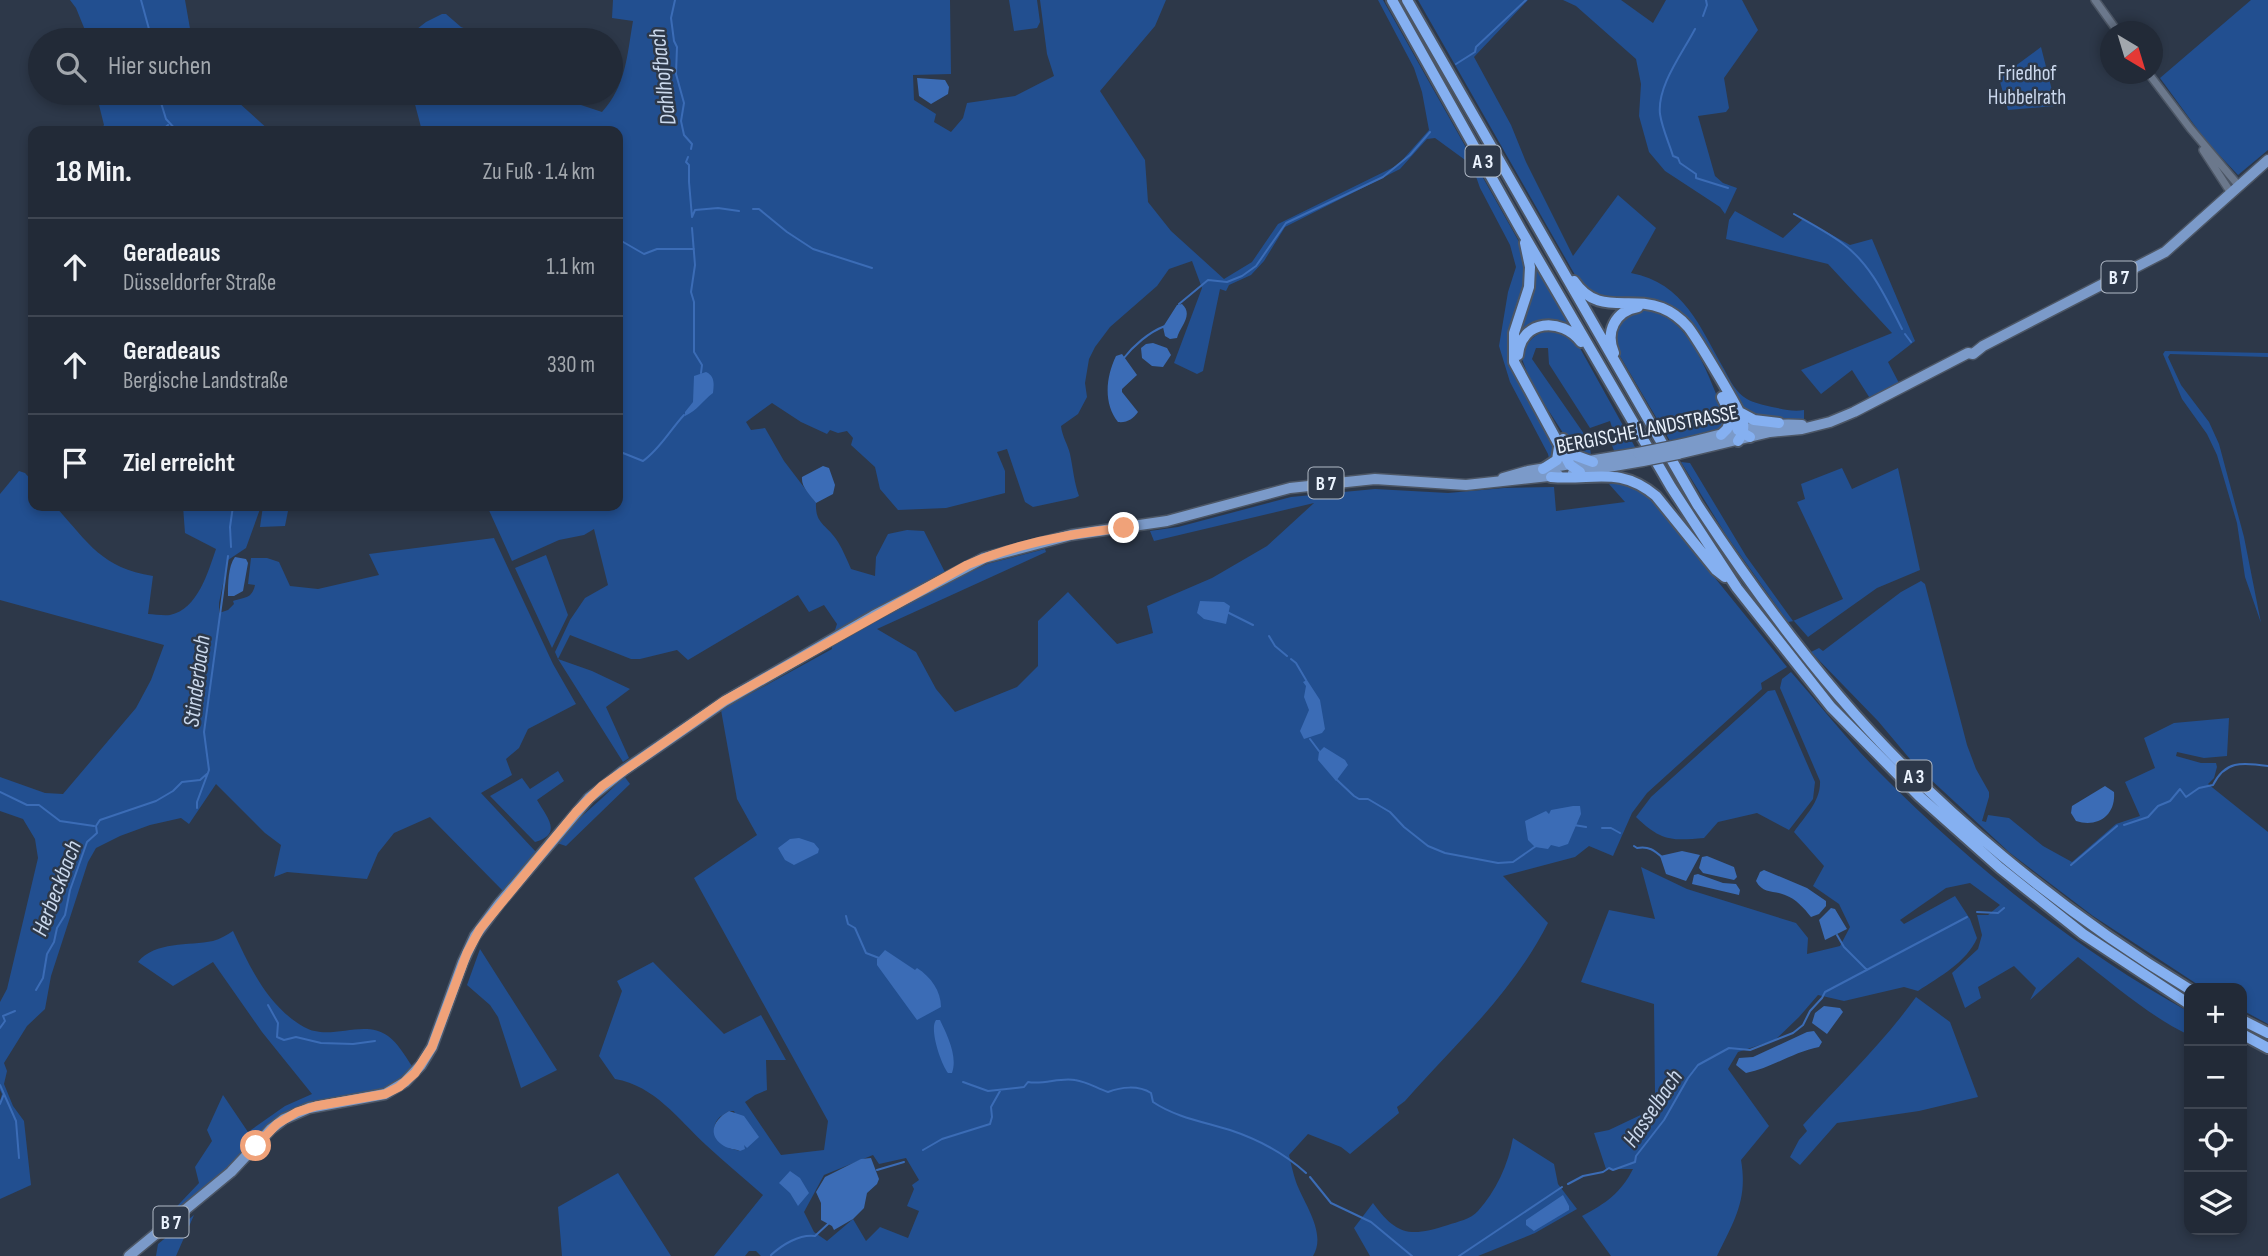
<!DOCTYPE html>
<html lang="de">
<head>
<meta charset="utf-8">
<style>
  body { margin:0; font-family:"Sofia Sans Condensed",sans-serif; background:#2e3642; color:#f1f3f6 }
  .controls { position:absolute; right:21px; bottom:21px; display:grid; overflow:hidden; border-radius:14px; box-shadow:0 4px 10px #0003 }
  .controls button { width:63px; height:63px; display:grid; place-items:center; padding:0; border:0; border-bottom:2px solid #3f4652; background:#222a37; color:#f1f3f6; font:35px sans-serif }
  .compass { position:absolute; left:2100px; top:21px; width:63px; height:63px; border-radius:50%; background:#222a37; box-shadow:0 4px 10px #0003; rotate:142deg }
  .stop { position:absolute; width:21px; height:21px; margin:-16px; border:5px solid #f0a279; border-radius:50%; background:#fff }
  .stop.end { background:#f0a279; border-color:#fff; box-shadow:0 2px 7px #0008 }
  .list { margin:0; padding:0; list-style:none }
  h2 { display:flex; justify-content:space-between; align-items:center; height:91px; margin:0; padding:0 28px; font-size:30px }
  h2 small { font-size:23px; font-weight:400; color:#a2a7ad }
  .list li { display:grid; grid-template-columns:46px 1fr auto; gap:21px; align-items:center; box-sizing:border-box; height:98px; padding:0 28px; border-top:2px solid #3f4652 }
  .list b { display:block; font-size:26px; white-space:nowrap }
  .list p { margin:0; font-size:23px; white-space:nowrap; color:#a2a7ad }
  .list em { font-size:23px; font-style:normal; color:#a2a7ad }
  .icon { flex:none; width:38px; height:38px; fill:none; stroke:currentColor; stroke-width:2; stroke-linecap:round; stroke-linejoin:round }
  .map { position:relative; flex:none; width:2268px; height:1256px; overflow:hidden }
  .search { position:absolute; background:#222a37; box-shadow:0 4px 10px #0003; left:28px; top:28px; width:595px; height:77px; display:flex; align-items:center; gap:18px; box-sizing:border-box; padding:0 24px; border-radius:38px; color:#a2a7ad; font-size:26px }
  .panel { position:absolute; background:#222a37; box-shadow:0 4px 10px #0003; left:28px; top:126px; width:595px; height:385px; border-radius:14px }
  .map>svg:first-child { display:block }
  .green { fill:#224f90; fill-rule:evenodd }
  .water { fill:#3b6cb6 }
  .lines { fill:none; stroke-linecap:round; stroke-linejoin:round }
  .stream { stroke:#3b6cb6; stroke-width:2 }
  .tertiary-casing { stroke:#4c5665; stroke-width:10 }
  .primary-casing { stroke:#4c5665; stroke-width:13 }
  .motorway-casing { stroke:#4c5665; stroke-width:14 }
  .tertiary { stroke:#6b788c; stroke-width:7 }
  .primary { stroke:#7b9ac9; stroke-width:10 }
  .motorway { stroke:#85b0f1; stroke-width:10 }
  .primary-bridge-casing { stroke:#4c5665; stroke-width:13; stroke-linecap:butt }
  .primary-bridge { stroke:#7b9ac9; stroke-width:10 }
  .route { stroke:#f0a279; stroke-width:9 }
  .labels { text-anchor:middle; stroke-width:5; stroke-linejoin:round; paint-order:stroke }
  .shield { fill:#2d3849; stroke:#b1bac7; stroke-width:2 }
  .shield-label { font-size:19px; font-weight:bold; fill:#eaf2fd }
  .park-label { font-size:21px; fill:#cbd8ed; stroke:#2d3849 }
  .street-label { font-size:21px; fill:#eaf2fd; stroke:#2d3849 }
  .water-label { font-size:23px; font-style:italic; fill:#cbd9ed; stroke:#2d3849 }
</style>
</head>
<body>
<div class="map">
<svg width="2268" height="1256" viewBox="0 0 2268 1256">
  <rect width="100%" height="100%" fill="#2d3849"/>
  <path class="green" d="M70 0H185L192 40H89L76 8Z
    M613 0H950L951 74 913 75 914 100 936 114 934 122 951 132 963 118 967 103 1015 96 1054 76 1047 54 1040 0H1166L1155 26 1100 91 1145 160 1148 202 1171 231 1224 279 1252 262 1278 224 1398 165 1429 130 1422 92 1414 68 1378 0H1383L1518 240 1525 258V288L1511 349 1554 448 1556 456 1550 463 1548 454 1510 382 1499 346 1508 292 1516 267 1510 245 1480 188 1472 165 1435 138 1427 139 1400 169 1285 227 1264 261 1251 275 1229 285 1226 291 1220 289 1203 371 1197 374 1174 363 1202 288 1192 261 1169 269 1157 286 1110 327 1095 347 1089 359 1085 383 1087 397 1078 414 1061 426C1062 436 1068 445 1070 454 1073 468 1074 482 1079 496L1075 498 1033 507 1025 502 1007 449 997 452 1005 471V493L946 508 898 510 880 489 875 467 851 445 853 438 847 431 838 433 830 430 827 434 801 422 772 403 746 422 751 430 765 428 784 461 816 503C815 525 827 524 838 542 843 550 847 560 851 569L875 576 876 557 888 534 907 530 924 531 950 582 987 564 1045 549 1046 552 877 629 916 652 936 689 955 712 1017 687 1038 666V621L1068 592 1117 644 1153 633 1147 606 1212 578 1267 546 1314 503 1154 541 1150 531 1178 527 1291 497 1375 489 1448 493 1504 488 1554 487 1556 511 1625 502 1609 484 1615 483 1643 489 1787 667 1761 683 1762 689 1647 793 1632 813 1613 856 1589 846 1575 857 1503 876 1548 923C1512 994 1457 1042 1405 1101L1397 1107 1399 1113 1350 1154 1341 1147 1308 1134 1289 1155C1291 1164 1293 1173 1296 1182 1304 1204 1327 1233 1313 1256H761L756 1251H749L745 1256H714L763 1195C744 1178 724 1162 706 1145 678 1119 655 1086 615 1079L599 1056 622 991 617 981 653 962 724 1034 761 1015 786 1060H766L767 1090 755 1095 745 1102 781 1155 824 1150 828 1121 694 878 757 835 737 799 721 710 832 649V646L743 696 834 633 837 624 824 605 809 612 798 595 688 660 677 650 640 659H631L570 635 558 659 592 671 630 689 606 707 629 758 623 762 558 659 555 652 570 620 585 598 608 585 594 529 584 535 559 540 512 561 487 506H618V131H422L412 93H545L602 112C626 86 627 55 633 21L612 18ZM729 1111H734L747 1147 744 1144 740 1151 729 1148 714 1132C714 1120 719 1117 729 1111ZM873 1155 879 1164 906 1158 919 1180 912 1185 914 1189 907 1206 919 1211 908 1238 880 1227 866 1241 853 1219 827 1241 814 1232 804 1212 824 1175Z
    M1009 0H1037L1040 22 1037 28 1014 31Z
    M1418 0H1528L1474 57 1511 125 1526 162 1573 256 1618 195 1656 228 1631 273C1684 283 1700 327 1724 369 1730 380 1735 392 1747 399 1754 403 1764 405 1772 407 1783 409 1793 412 1804 410V421L1773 420 1748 416 1677 314 1601 298 1579 282Z
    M1563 0H1621L1653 23 1666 0H1742L1758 30 1724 78 1729 108 1726 112 1698 116 1715 176 1723 183 1737 188 1725 214 1720 207 1665 171 1649 152 1639 116 1641 84 1636 59 1576 6Z
    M2251 0H2268V150L2238 175 2206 141 2160 78Z
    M442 14H446L461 27 495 40H403L426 22Z
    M2041 47 2056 106 2008 110 1999 78Z
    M96 93H228L270 131H100L104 125Z
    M1735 211 1783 238 1803 219 1850 245 1872 239 1915 341 1888 362 1900 385 1871 400 1852 370 1821 394 1801 370 1892 333 1828 264 1726 239 1729 220Z
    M1531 260 1571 327C1543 315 1537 322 1517 343Z
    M1640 309C1690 311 1708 377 1725 415L1727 420 1720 431 1704 436 1670 441 1617 351C1612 327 1618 318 1640 309Z
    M1547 330H1561L1576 341 1635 447 1615 453 1611 443 1616 440 1610 421 1590 428 1549 364 1548 348H1536L1532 359 1589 441 1591 455 1576 453 1532 385 1522 359C1525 343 1532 336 1547 330Z
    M2165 351 2268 353V357L2170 354 2168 357 2181 385 2209 422 2219 444 2244 537 2261 623 2245 577 2237 523 2217 455 2207 434 2182 399 2163 354Z
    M1681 462 1690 463 1746 556 1793 621 1843 599 1797 502 1805 499 1801 484 1842 468 1852 489 1898 468 1920 570 1877 588 1808 637 1794 621 1788 622 1726 535Z
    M19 471 25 473 33 482V506H55C88 542 101 568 153 576L148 614C154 614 163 616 170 615 198 609 208 572 216 549L185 533 183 506H248L260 509 246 548 228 560 219 603V613L228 610 234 604 233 601C245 597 252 599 255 585L248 584 251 558H267L279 562 290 586 318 589 379 575 369 554 494 538 553 664 576 704 528 729 519 748 506 759 512 775 481 793 536 852 503 891 430 817 394 833 378 853 367 879 287 872 274 877 281 845 265 833 216 784 189 824 181 818 150 825 120 836 96 848 88 862 51 976 45 1009 27 1026 4 1063 7 1071 4 1084 13 1106 24 1121 31 1185 0 1199V1101L2 1094 0 1090V1002L7 989 38 858 35 839 23 819 0 811V777L45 793 63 794 136 708 151 680 164 645 0 600V494Z
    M263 506H289L285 526 260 527Z
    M546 555 568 615 552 648 515 568Z
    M1921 581 1925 584 1967 745 1976 769 1989 792V797L1982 821 1986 822 1988 815 2009 818 2043 846 2072 862 2116 824 2140 816 2125 782 2155 768 2144 738 2174 723 2229 718 2227 756 2204 758 2177 752 2176 756 2201 763H2216L2217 767 2214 778 2208 784 2268 832V1024L2242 1010V988H2203L2093 916 2010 853 1915 765 1878 721 1811 652 1819 648 1823 651 1901 592Z
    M1791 672C1820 705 1848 741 1879 772 1971 865 2075 949 2189 1012V1035C2149 1016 2113 984 2078 957L2030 1000 2036 988 2014 966 1978 987 1981 998 1965 1008 1952 973 1978 949 1982 935 1977 915H1988L2000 905 1970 883 1946 888 1900 920 1904 924 1955 896 1970 919 1977 938C1967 962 1939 977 1918 991L1904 987 1844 1001 1818 995 1799 1017 1775 1040 1738 1052 1728 1069 1769 1126 1741 1160C1748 1200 1734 1221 1717 1256H1611L1582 1216C1605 1204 1621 1193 1633 1169H1606L1594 1133 1609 1130 1647 1112 1655 1093 1654 1004 1581 982 1609 910 1655 919 1641 867 1687 889 1796 923 1808 938 1807 954 1840 946 1850 927 1839 904 1813 886 1824 866 1794 832C1805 816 1821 801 1820 781L1780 688 1782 679Z
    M1775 690 1815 782 1813 799 1789 830 1757 813 1718 822 1704 838C1671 841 1661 841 1636 817L1651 797 1768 691Z
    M558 771 564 781 537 800C546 816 564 834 535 842L490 796 522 778 530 789Z
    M624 776 630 784 566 846 557 843C577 817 603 800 624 776Z
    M233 931C250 967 267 1006 304 1027 330 1042 364 1018 388 1036 398 1043 405 1056 412 1066L425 1052C394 1106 347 1087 298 1107 274 1117 257 1143 239 1160 215 1182 188 1201 163 1221L199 1183 195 1167 212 1141 207 1130 223 1095 248 1132 285 1106 312 1094 262 1032 213 962 173 986 138 962C155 941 189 946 213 941 220 939 227 935 233 931Z
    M480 949 557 1070 521 1088 498 1017 490 1005 467 985Z
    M1916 997 1950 1022 1978 1097 1919 1111 1837 1123 1800 1165 1790 1157 1799 1140 1807 1131 1803 1125C1841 1083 1883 1043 1916 997Z
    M1513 1138 1554 1164 1558 1184 1577 1209 1535 1233 1478 1256H1370L1354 1228 1373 1203C1397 1236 1410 1237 1448 1225 1457 1222 1471 1219 1478 1211 1496 1191 1508 1165 1513 1138Z
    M618 1173 671 1256H562L558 1207Z
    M194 1215 176 1256H156L158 1244Z"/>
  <path class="water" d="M917 78 945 80 949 87 948 94 931 104 919 96Z
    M1182 304C1194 315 1180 326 1177 338L1170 339 1165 336 1163 327 1177 305Z
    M1153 343 1167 348 1171 355 1163 367 1152 366 1142 358 1141 348 1146 344Z
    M1122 354 1137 375 1122 389V392L1138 412C1133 419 1127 423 1118 422 1103 403 1106 377 1116 356Z
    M706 372C715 376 714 384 713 393 702 401 698 410 685 416V412L693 402 694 376Z
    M823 466 829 468 835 485 833 494 816 503C810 495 801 487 802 477Z
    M235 557 246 559 248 563 243 591 234 596H228C228 584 228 566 235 557Z
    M1200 601 1224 602 1230 606 1226 624 1204 619 1197 613Z
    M1307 680 1320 700 1325 729 1322 733 1304 739 1300 731 1309 710 1304 697 1306 686 1303 682Z
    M1324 747 1345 760 1348 765 1336 781 1318 760 1319 752Z
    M2105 786 2114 792C2116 815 2098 828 2076 821L2071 813 2072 806Z
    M1573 806H1580L1581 814 1568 844 1559 847 1551 845 1548 849 1535 847 1528 840 1525 821 1546 811 1549 814 1551 810Z
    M799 838 814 843 819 849 818 853 794 865 785 860 778 848 790 839Z
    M1682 851 1700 855 1686 881 1666 874 1660 856Z
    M1707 856 1734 867 1737 877 1734 880 1703 873 1699 868 1702 857Z
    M1764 870 1807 888 1826 901V906L1819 914 1811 917C1804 908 1796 899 1785 895 1773 890 1763 894 1756 881L1760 872Z
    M1698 874 1723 883 1736 884 1740 890 1739 895 1692 884 1694 875Z
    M1831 908 1835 909 1847 929 1825 940 1819 920Z
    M885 950 915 970 917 968C931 977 941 991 941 1007L917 1020 877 965V959Z
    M1824 1006 1840 1008 1843 1012 1827 1034 1812 1023 1815 1013Z
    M936 1020H940C947 1035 958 1056 952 1073H948C941 1064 929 1029 936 1020Z
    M1814 1031 1822 1042 1819 1047C1793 1052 1772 1068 1746 1073L1736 1065 1739 1058 1753 1057 1807 1032Z
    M729 1111 744 1116 759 1137 747 1148 744 1145 745 1149 740 1151C735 1149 729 1149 724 1146 706 1135 714 1119 729 1111Z
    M871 1158 879 1179 877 1184 867 1193 864 1208 853 1219 834 1230 832 1226 821 1220V1203L816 1192 825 1177 861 1159Z
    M790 1171 800 1178 809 1193 798 1206 790 1193 779 1183Z
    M1563 1195 1569 1206V1210L1534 1231 1526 1225V1220Z"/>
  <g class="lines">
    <path class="stream" d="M141 0 152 40
      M675 0 671 18 674 41 677 47 676 74 684 103 681 121 684 135 692 144 691 149
      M1703 16 1707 5 1706 0
      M1695 29C1682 54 1657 86 1660 114 1662 128 1669 143 1673 156L1678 158 1680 163 1696 174V178L1728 188
      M1456 64 1475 52 1476 47 1526 0
      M158 93 166 119 177 131
      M161 131 168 125
      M688 157 686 162 689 165V182L692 217
      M753 209H759L787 232 813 249 872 268
      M1794 214C1810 223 1827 232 1842 243 1871 264 1886 298 1902 329
      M692 217 695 210 718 208 739 211
      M692 228 695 265 691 292 694 302V352L702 365 701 373
      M618 239 644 254 657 249H694
      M1179 304 1208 280 1227 282 1242 276 1256 266 1286 223 1383 177 1410 155 1430 132
      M1905 334 1911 342
      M1123 359C1133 346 1149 332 1165 326
      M618 451 643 461C660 449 670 430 684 415
      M231 547 230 527 233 506
      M1227 612 1253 625
      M1269 636 1275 646 1287 656
      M1291 659 1296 663 1306 680
      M1310 739 1319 751
      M1336 779 1354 796 1359 799H1368L1390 812 1404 827 1428 846 1445 853 1498 863 1513 862 1536 846
      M0 792 27 805H39L60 821 94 826
      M197 808V802L209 770 204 732 228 556
      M1574 825 1586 827
      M2124 825 2148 817 2158 806 2170 801 2180 789 2186 797 2199 788 2213 785C2225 761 2241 762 2268 766
      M1602 828H1611L1620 833
      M1634 846 1637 848C1649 846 1654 850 1663 858
      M2071 865 2117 826
      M1977 912 1998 913 2004 908
      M846 916 848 924 855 928 866 953 879 958
      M1837 935 1844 947 1867 970
      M36 990 43 978 47 954 54 942 57 928 65 915 70 890 87 842 97 833 96 826 100 820 156 801 173 791 182 782 200 780 208 773
      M268 1005 278 1023 277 1037 284 1040 296 1037 321 1043 353 1044 375 1041
      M0 1028 5 1021 3 1016 15 1011
      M963 1082 988 1091 1024 1087 1028 1082C1044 1085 1060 1077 1075 1080 1088 1082 1096 1088 1108 1092 1121 1087 1138 1085 1151 1093L1153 1102C1175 1117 1204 1122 1230 1130 1257 1139 1284 1153 1306 1173
      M0 1085 4 1094 0 1104
      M4 1094 16 1121 19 1158
      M923 1150 942 1139 990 1124 992 1117 991 1107 1000 1091
      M877 1170 904 1162
      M1310 1177 1331 1203 1371 1222 1412 1256
      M1568 1184 1583 1176 1603 1172 1609 1168 1613 1170 1635 1162 1636 1156 1664 1120 1688 1078 1698 1065 1729 1048 1750 1050 1793 1033 1803 1025 1810 1011 1822 998 1825 992 1967 917
      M771 1255C782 1245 799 1234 815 1236L829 1223
      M1459 1256 1562 1187"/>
    <g class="tertiary-casing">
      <path id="tertiary" d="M2095 0 2118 32
        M2149 74 2190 128 2239 186
        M2203 150 2231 193"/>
    </g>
    <g class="primary-casing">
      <path id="primary" d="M1673 446C1716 437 1758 421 1802 425
        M1678 454 1770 432 1802 429 1830 422 1854 412 1968 353 1973 354 1983 346 2165 252 2268 160
        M1573 473 1643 461
        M1503 478 1528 471 1638 453
        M129 1256 231 1172 271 1129 284 1119 309 1108 385 1094 405 1082 421 1065 432 1047 463 962 475 936 499 904 589 798 623 771 725 701 873 616 984 558 1071 535 1167 521 1290 488 1375 479 1466 485 1558 475"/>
    </g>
    <g class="motorway-casing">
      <path id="motorway" d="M1392 0 1521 230 1671 487 1737 588 1831 707 1919 796 2000 868 2083 934 2189 1004
        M1407 0 1697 504C1741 571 1787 635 1839 696 1936 810 2062 912 2189 989
        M1525 243 1530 267 1529 287 1514 333V362L1570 465 1580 472
        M1574 281C1598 317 1630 295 1662 308 1672 312 1681 319 1688 327 1696 337 1741 411 1743 421 1744 429 1743 434 1738 441
        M1614 353C1605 332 1615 311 1638 307
        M1518 355C1521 319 1562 317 1581 342
        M1722 397 1738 430 1750 437
        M1741 413 1754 420 1779 423
        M1721 435 1727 429 1732 416
        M1563 439 1574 455 1593 462
        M1543 469 1557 460 1559 447
        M1551 477C1593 481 1619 465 1656 496L1716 570 1725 577
        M2242 1020 2268 1033
        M2242 1034 2268 1048"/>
    </g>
    <use href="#tertiary" class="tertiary"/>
    <use href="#primary" class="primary"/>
    <use href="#motorway" class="motorway"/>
    <g class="primary-bridge-casing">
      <path id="primary-bridge" d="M1638 453 1673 446
        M1643 461 1678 454"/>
    </g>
    <use href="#primary-bridge" class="primary-bridge"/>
  </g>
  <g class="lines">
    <path class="route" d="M256 1146 277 1124 297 1112 316 1106 385 1094 399 1087 415 1073 432 1047 467 953 480 929 576 812 602 786 724 701 967 565C1015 544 1072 533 1124 528"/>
  </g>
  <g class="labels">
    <g class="shield">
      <rect x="1465.5" y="145.5" width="35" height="31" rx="5"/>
      <rect x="2101.5" y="261.5" width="35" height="31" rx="5"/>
      <rect x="1308.5" y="467.5" width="35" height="31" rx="5"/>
      <rect x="1896.5" y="760.5" width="35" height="31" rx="5"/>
      <rect x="153.5" y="1206.5" width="35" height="31" rx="5"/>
    </g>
    <g class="shield-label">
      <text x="1483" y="168">A 3</text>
      <text x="2119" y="284">B 7</text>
      <text x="1326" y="490">B 7</text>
      <text x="1914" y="783">A 3</text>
      <text x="171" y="1229">B 7</text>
    </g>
    <g class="park-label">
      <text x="2027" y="80">Friedhof<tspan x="2027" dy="24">Hubbelrath</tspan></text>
    </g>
    <g class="street-label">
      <text transform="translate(1647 429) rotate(-11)" y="7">BERGISCHE LANDSTRASSE</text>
    </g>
    <g class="water-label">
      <text transform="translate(662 77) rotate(-97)" y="8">Dahlhofbach</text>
      <text transform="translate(196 681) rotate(-83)" y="8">Stinderbach</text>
      <text transform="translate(56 888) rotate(-69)" y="8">Herbeckbach</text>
      <text transform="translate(1652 1108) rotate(-56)" y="8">Hasselbach</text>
    </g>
  </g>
</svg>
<div class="controls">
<button>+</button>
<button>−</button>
<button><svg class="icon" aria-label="locate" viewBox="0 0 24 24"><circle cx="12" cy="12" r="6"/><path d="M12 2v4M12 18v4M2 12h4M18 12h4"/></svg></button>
<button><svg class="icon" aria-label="layers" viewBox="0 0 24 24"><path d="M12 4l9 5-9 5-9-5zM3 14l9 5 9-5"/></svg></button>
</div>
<svg class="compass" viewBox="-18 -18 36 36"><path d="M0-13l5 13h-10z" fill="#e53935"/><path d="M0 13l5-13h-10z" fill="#a2a7ad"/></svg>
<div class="stop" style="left:256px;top:1146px"></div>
<div class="stop end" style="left:1124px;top:528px"></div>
<div class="search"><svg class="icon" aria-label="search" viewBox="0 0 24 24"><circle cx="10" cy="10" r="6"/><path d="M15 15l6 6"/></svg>Hier suchen</div>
<section class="panel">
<h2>18 Min.<small>Zu Fuß · 1.4 km</small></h2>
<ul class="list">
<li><svg class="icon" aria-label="ahead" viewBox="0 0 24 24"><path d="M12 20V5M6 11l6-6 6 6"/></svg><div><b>Geradeaus</b><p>Düsseldorfer Straße</p></div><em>1.1 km</em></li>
<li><svg class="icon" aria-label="ahead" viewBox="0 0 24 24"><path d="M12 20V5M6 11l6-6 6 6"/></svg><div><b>Geradeaus</b><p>Bergische Landstraße</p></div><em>330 m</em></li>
<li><svg class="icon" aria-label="arrive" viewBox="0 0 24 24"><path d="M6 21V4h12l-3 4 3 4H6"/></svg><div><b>Ziel erreicht</b></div></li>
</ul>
</section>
</div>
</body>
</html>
